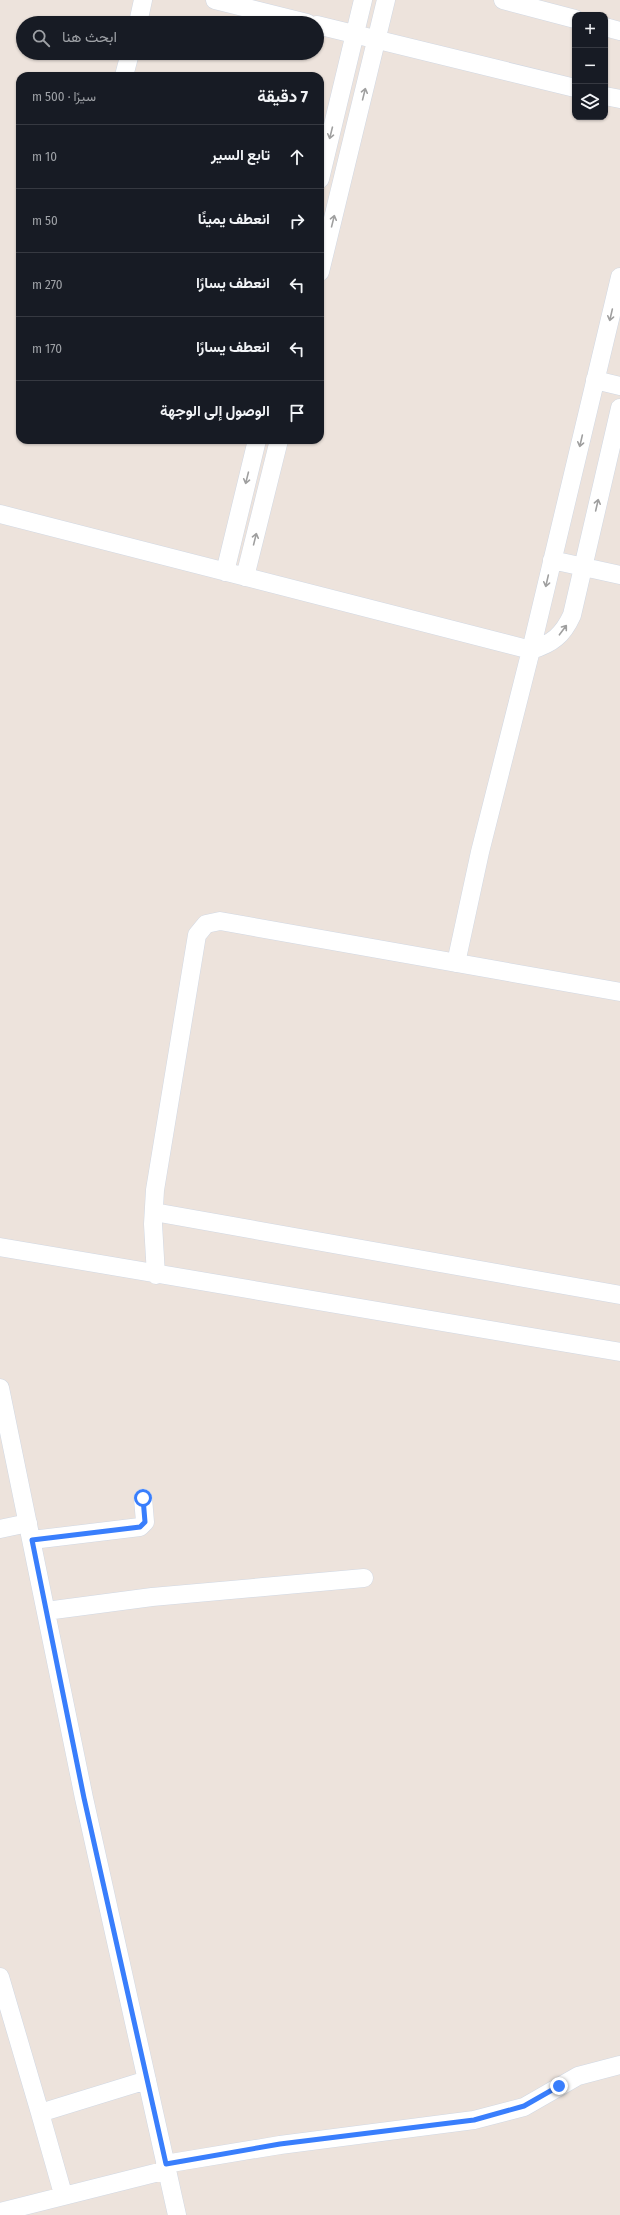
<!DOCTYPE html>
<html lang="ar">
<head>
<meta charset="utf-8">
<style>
  body { margin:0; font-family:"Fira Sans Condensed",Vazirmatn,sans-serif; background:#242831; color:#f1f3f6; direction:rtl }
  .controls { position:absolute; right:12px; top:12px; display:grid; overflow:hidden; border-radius:8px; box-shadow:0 1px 3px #0004 }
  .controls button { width:36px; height:36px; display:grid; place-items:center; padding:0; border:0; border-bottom:1px solid #363941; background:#171b24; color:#f1f3f6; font:20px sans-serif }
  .stop { position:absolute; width:12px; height:12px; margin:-9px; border:3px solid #397efc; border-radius:50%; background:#fff }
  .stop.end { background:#397efc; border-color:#fff; box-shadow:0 1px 4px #0008 }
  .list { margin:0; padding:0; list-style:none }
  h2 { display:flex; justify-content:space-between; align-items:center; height:52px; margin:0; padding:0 16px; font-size:17px }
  h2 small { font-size:13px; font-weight:400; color:#9ea1a6 }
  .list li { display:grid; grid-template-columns:26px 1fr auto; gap:12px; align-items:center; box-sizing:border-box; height:64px; padding:0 16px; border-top:1px solid #363941 }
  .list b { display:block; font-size:15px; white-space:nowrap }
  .list em { font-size:13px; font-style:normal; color:#9ea1a6 }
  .icon { flex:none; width:22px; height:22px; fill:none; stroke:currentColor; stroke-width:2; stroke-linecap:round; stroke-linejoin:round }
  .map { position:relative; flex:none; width:620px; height:2215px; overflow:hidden; direction:ltr }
  .search { position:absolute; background:#171b24; box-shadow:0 1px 3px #0004; left:16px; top:16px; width:308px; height:44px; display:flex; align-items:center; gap:10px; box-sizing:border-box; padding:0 14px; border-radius:22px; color:#9ea1a6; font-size:15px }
  .panel { position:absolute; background:#171b24; box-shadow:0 1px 3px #0004; left:16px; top:72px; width:308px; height:372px; border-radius:12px; direction:rtl }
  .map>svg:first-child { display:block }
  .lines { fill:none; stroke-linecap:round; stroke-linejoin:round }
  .minor-casing { stroke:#d1d8e3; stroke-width:19 }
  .minor { stroke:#fff; stroke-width:18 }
  .oneway { stroke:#9f9f9f }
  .route { stroke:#397efc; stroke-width:5 }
</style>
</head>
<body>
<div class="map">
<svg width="620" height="2215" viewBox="0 0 620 2215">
  <rect width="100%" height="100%" fill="#ede3dc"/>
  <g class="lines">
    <g class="minor-casing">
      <path id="minor" d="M215 0 307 23
        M503 0 575 19
        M138 23 143 0
        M317 25 575 88
        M605 27 620 31
        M124 76 130 53
        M605 96 620 99
        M320 179 363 0
        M320 272 386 0
        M595 380 620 386
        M0 514 531 650C552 644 563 635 572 615L620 408
        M552 560 620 575
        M225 572 257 440
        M245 577 279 440
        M456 963 480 852 531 650 620 277
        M154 1212 620 1295
        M0 1247 620 1352
        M156 1275 153 1224 155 1190 197 935 206 924 220 921 620 992
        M0 1388 84 1798 177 2215
        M0 1529 28 1523
        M32 1540 140 1527 145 1522 143 1498
        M46 1611 152 1597 364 1578
        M0 1977 40 2113 147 2080
        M40 2113 63 2194
        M165 2164 280 2145 474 2120 524 2107 578 2076 620 2065
        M0 2212 167 2170"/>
    </g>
    <use href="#minor" class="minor"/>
  </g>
  <defs><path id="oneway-shaft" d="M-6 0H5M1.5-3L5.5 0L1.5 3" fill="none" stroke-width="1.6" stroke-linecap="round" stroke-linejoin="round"/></defs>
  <g class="oneway">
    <use href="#oneway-shaft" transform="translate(364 94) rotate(-76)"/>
    <use href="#oneway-shaft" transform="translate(331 133) rotate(104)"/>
    <use href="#oneway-shaft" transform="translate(333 221) rotate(-76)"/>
    <use href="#oneway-shaft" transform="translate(611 315) rotate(103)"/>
    <use href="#oneway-shaft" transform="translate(581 441) rotate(103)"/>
    <use href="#oneway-shaft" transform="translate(247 478) rotate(104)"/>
    <use href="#oneway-shaft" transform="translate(597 505) rotate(-77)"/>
    <use href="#oneway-shaft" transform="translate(255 539) rotate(-76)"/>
    <use href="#oneway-shaft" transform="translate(547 581) rotate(103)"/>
    <use href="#oneway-shaft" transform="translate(563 630) rotate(-53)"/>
  </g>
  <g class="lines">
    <path class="route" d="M143 1498 145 1522 140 1527 32 1540 84 1798 166 2164 280 2144 474 2120 524 2106 559 2086"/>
  </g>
</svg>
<div class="controls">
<button>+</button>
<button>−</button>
<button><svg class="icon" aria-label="layers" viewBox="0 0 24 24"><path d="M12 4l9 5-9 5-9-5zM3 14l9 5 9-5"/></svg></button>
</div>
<div class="stop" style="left:143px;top:1498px"></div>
<div class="stop end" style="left:559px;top:2086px"></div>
<div class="search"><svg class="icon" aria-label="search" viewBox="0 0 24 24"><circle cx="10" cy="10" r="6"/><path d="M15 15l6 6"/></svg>ابحث هنا</div>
<section class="panel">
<h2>7 دقيقة<small>سيرًا · 500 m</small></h2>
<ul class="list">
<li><svg class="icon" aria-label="ahead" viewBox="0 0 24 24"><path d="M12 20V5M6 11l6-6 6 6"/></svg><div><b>تابع السير</b></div><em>10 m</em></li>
<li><svg class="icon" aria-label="right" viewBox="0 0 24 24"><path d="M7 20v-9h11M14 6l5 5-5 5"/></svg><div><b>انعطف يمينًا</b></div><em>50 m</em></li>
<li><svg class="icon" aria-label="left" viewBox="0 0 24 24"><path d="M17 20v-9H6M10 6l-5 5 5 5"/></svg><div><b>انعطف يسارًا</b></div><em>270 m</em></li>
<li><svg class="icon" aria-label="left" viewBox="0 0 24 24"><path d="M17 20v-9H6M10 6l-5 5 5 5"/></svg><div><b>انعطف يسارًا</b></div><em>170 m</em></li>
<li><svg class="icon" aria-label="arrive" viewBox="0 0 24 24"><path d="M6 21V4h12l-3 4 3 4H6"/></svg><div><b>الوصول إلى الوجهة</b></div></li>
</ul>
</section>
</div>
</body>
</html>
